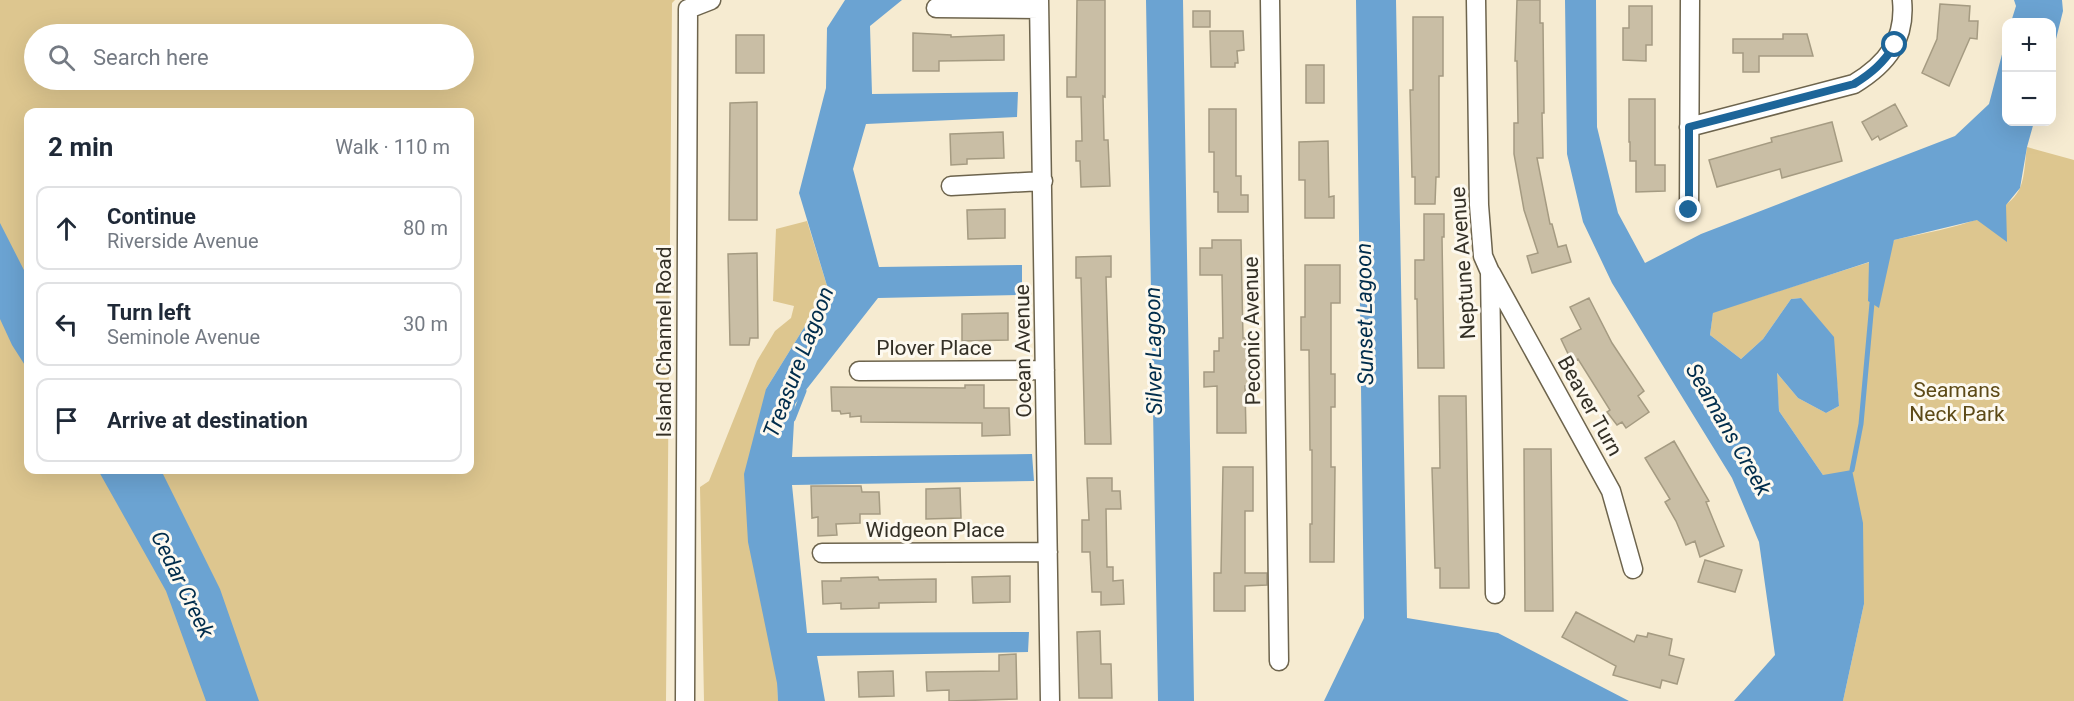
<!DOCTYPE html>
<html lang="en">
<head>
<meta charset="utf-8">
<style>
  body { margin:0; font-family:Roboto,sans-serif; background:#f6f6f7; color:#1f2937 }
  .controls { position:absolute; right:18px; top:18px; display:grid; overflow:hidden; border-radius:12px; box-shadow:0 6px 24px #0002 }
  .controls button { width:54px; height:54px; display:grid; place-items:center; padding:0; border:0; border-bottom:2px solid #e0e1e3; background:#fff; color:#1f2937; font:30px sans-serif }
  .stop { position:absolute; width:18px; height:18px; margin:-14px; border:4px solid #1d6599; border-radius:50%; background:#fff }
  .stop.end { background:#1d6599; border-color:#fff; box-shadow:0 2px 6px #0008 }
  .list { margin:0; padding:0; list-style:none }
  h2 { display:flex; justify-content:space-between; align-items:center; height:78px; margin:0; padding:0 24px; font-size:26px }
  h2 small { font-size:20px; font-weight:400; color:#747a83 }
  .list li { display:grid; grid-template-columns:39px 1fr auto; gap:18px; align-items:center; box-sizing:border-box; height:84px; margin:0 12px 12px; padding:0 12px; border:2px solid #e0e1e3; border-radius:12px }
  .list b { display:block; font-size:22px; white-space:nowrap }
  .list p { margin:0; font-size:20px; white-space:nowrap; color:#747a83 }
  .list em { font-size:20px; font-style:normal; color:#747a83 }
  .icon { flex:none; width:33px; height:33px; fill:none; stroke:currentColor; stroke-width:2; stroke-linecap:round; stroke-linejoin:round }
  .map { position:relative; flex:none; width:2074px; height:701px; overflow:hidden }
  .search { position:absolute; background:#fff; box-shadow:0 6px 24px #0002; left:24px; top:24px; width:450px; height:66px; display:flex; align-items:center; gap:15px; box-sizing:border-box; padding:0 21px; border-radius:33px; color:#747a83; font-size:22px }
  .panel { position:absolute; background:#fff; box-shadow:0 6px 24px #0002; left:24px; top:108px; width:450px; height:366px; border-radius:12px }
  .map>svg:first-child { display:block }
  .green { fill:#ddc68f; fill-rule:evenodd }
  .water { fill:#6ba3d2 }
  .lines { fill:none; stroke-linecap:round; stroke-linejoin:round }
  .stream { stroke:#6ba3d2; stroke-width:5 }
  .building { fill:#c9bea5; stroke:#a59b82; stroke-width:1.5 }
  .minor-casing { stroke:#6d644d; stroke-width:21 }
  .minor { stroke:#fff; stroke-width:18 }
  .route { stroke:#1d6599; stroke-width:8 }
  .labels { text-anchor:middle; stroke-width:6; stroke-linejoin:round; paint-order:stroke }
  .street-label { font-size:21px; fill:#343026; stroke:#fdf9ef }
  .park-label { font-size:21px; fill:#5d4a17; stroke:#fdf9ef }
  .water-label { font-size:22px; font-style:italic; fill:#002d4c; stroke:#fdf9ef }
</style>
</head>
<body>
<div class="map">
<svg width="2074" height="701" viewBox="0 0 2074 701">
  <rect width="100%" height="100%" fill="#f6ebd1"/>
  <path class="green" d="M0 0H675L672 3 666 701H0ZM34 34H464V80H34ZM28 112H470V470H28Z
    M2027 147 2074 160V701H1843L1864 604 1823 475 1779 411 1776 372 1798 398 1826 413 1839 406 1833 337 1800 298 1791 299 1763 339 1741 359 1710 335 1713 312 1870 262 1868 300 1894 240C1927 232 2005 222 2020 188 2025 177 2025 159 2027 147Z
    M807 221 828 289 766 389 778 701H704L700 487 709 481 757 361 775 331 791 318 794 306 773 301 776 229Z"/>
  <path class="water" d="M845 0H902L870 26 872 94 1018 92 1017 117 866 124 853 169 879 267 1022 265V295L878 298 795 404 792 457 1032 454 1034 481 792 485 807 633 1029 632 1028 652 817 656 825 701H778L777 683 748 542 744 474 766 389 828 289 799 193 826 88 827 28Z
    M1146 0H1183L1194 701H1158Z
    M1356 0H1396L1407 618 1498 633 1629 701H1324L1364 618Z
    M1565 0H1596L1597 127 1618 213 1645 263 1701 234 1955 136 1989 104 2006 39V122H2034L2027 147 2020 188 2006 205 2007 242 1977 220 1894 240 1879 308 1868 301 1869 262 1713 313 1710 335 1741 359 1763 339 1791 299 1801 298 1834 337 1839 406 1826 413 1798 398 1777 373 1779 411 1823 475 1852 470 1863 523 1864 604 1843 701H1734L1775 655 1759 542 1732 478 1612 283 1583 222 1567 154Z
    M2014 0H2062L2063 11 2052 55V22H2011L2016 6Z
    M0 223 28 278V370L12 345 0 319Z
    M98 470H161L220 589 259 701H206L166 591Z"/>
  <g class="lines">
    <path class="stream" d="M793 419 804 391
      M1852 470 1861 424 1872 303"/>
  </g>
  <path class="building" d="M1077 0H1105V97L1103 96 1104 140H1108L1110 186 1081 187 1080 161H1076V141H1082L1081 97H1067V77H1076Z
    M1517 0H1540V23H1543L1544 113H1542L1543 158H1537L1550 224H1552L1558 247 1566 245 1571 262 1532 273 1527 256 1538 253 1524 210 1514 154V123H1518L1517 61H1515Z
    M1940 4 1970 6 1969 21H1978L1977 39 1970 38 1949 86 1922 73 1937 39Z
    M1629 6H1652V45H1646V61L1623 60V28H1629Z
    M1193 11H1210V27H1193Z
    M1413 17H1443V76H1439V177H1436L1435 204H1415V177H1412L1410 90H1413Z
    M1210 31H1243L1244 50 1237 51 1238 63H1235V67H1211Z
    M913 33 951 35V37L1004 35V60L939 61V71H913Z
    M1783 34H1807L1813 56H1759V72H1743V53H1733V39H1783Z
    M736 35H764V73H736Z
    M1306 65H1324V103H1306Z
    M1629 99H1655V165H1665V191L1636 192V161H1630V142H1629Z
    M757 102V220H729L730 103Z
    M1895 104 1907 126 1880 140 1878 136 1872 140 1862 122Z
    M1209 109H1236V176H1241V195H1248V212H1218V192H1214V152H1209Z
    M1832 122 1842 161 1782 178 1780 169 1717 187 1709 160 1772 142 1771 138Z
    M1003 132 1004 158 967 159V164L951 165 950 134Z
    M1328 141 1329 197 1334 196V218H1305V180H1299V142Z
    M1005 209V238L968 239 967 210Z
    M1424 214H1444V237H1442L1444 368H1418L1417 299H1415V260H1424Z
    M1212 240H1241L1243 338H1246V351H1253V386H1245L1246 433H1217V386L1204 387V372H1214V351H1219V338H1223L1222 275H1200V248H1212Z
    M757 253 758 338H750L749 345H730L728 254Z
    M1111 256V277H1106L1111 444H1085L1081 278H1076V257Z
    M1305 265H1340V303H1331V374H1335V407H1331V467H1335L1334 562H1310V524H1312V450H1310L1309 350H1301V317H1305Z
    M1589 298 1612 343 1644 391 1638 396 1649 412 1626 428 1622 422 1617 425 1607 412 1610 410 1578 359 1572 362 1561 339 1581 329 1570 307Z
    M1008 313V340L962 341V314Z
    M965 385H984V408H1009L1010 435 982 436V423L861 422V416L850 417V413L841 414 840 411H832L831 387 965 388Z
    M1439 396H1466L1469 588H1440V568H1435L1432 468H1440Z
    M1674 441 1709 501 1706 502 1724 546 1700 557 1695 541 1686 545 1676 521 1665 502 1670 499 1645 458Z
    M1524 449H1551L1553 611H1525Z
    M1223 467H1253V511H1245V573H1267V585L1245 586V611H1214V573H1221Z
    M1087 478H1112V491H1120L1121 509H1106L1107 567H1113V581L1123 580 1124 604 1101 605V592H1092L1090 552H1082V520H1089Z
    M811 486H861L862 492H879L880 514H860V523L836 524 837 535 818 536V517L812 518Z
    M960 488 961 518 926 519V489Z
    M1705 560 1742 570 1735 592 1698 582Z
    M1010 576V602L973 603 972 577Z
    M878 577 879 580 936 579V602L879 603V608L841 609V603L823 604 822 581H841V578Z
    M1576 612 1634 642 1637 635 1647 637 1648 633 1672 639 1669 655 1684 659 1677 684 1662 680 1660 688 1613 675 1616 666 1562 637Z
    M1100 631 1101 664H1111L1112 698H1079L1077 632Z
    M1016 654 1017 699 949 701V690L927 691 926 672 999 671V655Z
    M893 671 894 696 859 697 858 672Z"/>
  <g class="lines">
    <g class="minor-casing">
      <path id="minor" d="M1039 0 1050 701
        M1270 0 1279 661
        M1476 0 1479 205 1483 256 1490 272 1495 594
        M936 8 1039 9
        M1689 127 1854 84C1887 64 1906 40 1902 0
        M951 186 1043 181
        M1689 210 1690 0
        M1491 273 1611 491 1633 569
        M859 371 1045 370
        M822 553 1048 552
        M685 701 688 9 711 0"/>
    </g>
    <use href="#minor" class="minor"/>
  </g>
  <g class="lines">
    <path class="route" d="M1689 210V127L1854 84C1872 73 1883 63 1895 45"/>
  </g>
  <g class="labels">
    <g class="street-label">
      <text transform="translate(1463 263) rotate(-94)" y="7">Neptune Avenue</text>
      <text transform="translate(1252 331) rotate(-91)" y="7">Peconic Avenue</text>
      <text transform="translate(664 342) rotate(-90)" y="7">Island Channel Road</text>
      <text x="934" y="355">Plover Place</text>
      <text transform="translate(1023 351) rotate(-91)" y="7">Ocean Avenue</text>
      <text transform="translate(1590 406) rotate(61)" y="7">Beaver Turn</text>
      <text x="935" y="537">Widgeon Place</text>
    </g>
    <g class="park-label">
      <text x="1957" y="397">Seamans<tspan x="1957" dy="24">Neck Park</tspan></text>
    </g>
    <g class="water-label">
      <text transform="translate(1364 314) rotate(-91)" y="8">Sunset Lagoon</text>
      <text transform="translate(1153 351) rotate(-91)" y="8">Silver Lagoon</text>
      <text transform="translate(798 362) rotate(-69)" y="8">Treasure Lagoon</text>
      <text transform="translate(1729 429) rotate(60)" y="8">Seamans Creek</text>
      <text transform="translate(183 584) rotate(64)" y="8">Cedar Creek</text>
    </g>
  </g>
</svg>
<div class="controls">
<button>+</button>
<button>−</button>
</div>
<div class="stop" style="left:1895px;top:45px"></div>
<div class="stop end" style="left:1689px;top:210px"></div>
<div class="search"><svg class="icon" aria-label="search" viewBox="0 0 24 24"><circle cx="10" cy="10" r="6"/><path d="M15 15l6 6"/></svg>Search here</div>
<section class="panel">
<h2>2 min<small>Walk · 110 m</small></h2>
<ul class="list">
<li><svg class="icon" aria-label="ahead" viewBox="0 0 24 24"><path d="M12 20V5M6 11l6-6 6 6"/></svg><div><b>Continue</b><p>Riverside Avenue</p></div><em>80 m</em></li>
<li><svg class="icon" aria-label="left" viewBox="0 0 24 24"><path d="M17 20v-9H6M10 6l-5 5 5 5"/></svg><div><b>Turn left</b><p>Seminole Avenue</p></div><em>30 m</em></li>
<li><svg class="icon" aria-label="arrive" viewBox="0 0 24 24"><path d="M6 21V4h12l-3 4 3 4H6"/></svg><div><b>Arrive at destination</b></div></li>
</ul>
</section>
</div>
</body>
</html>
